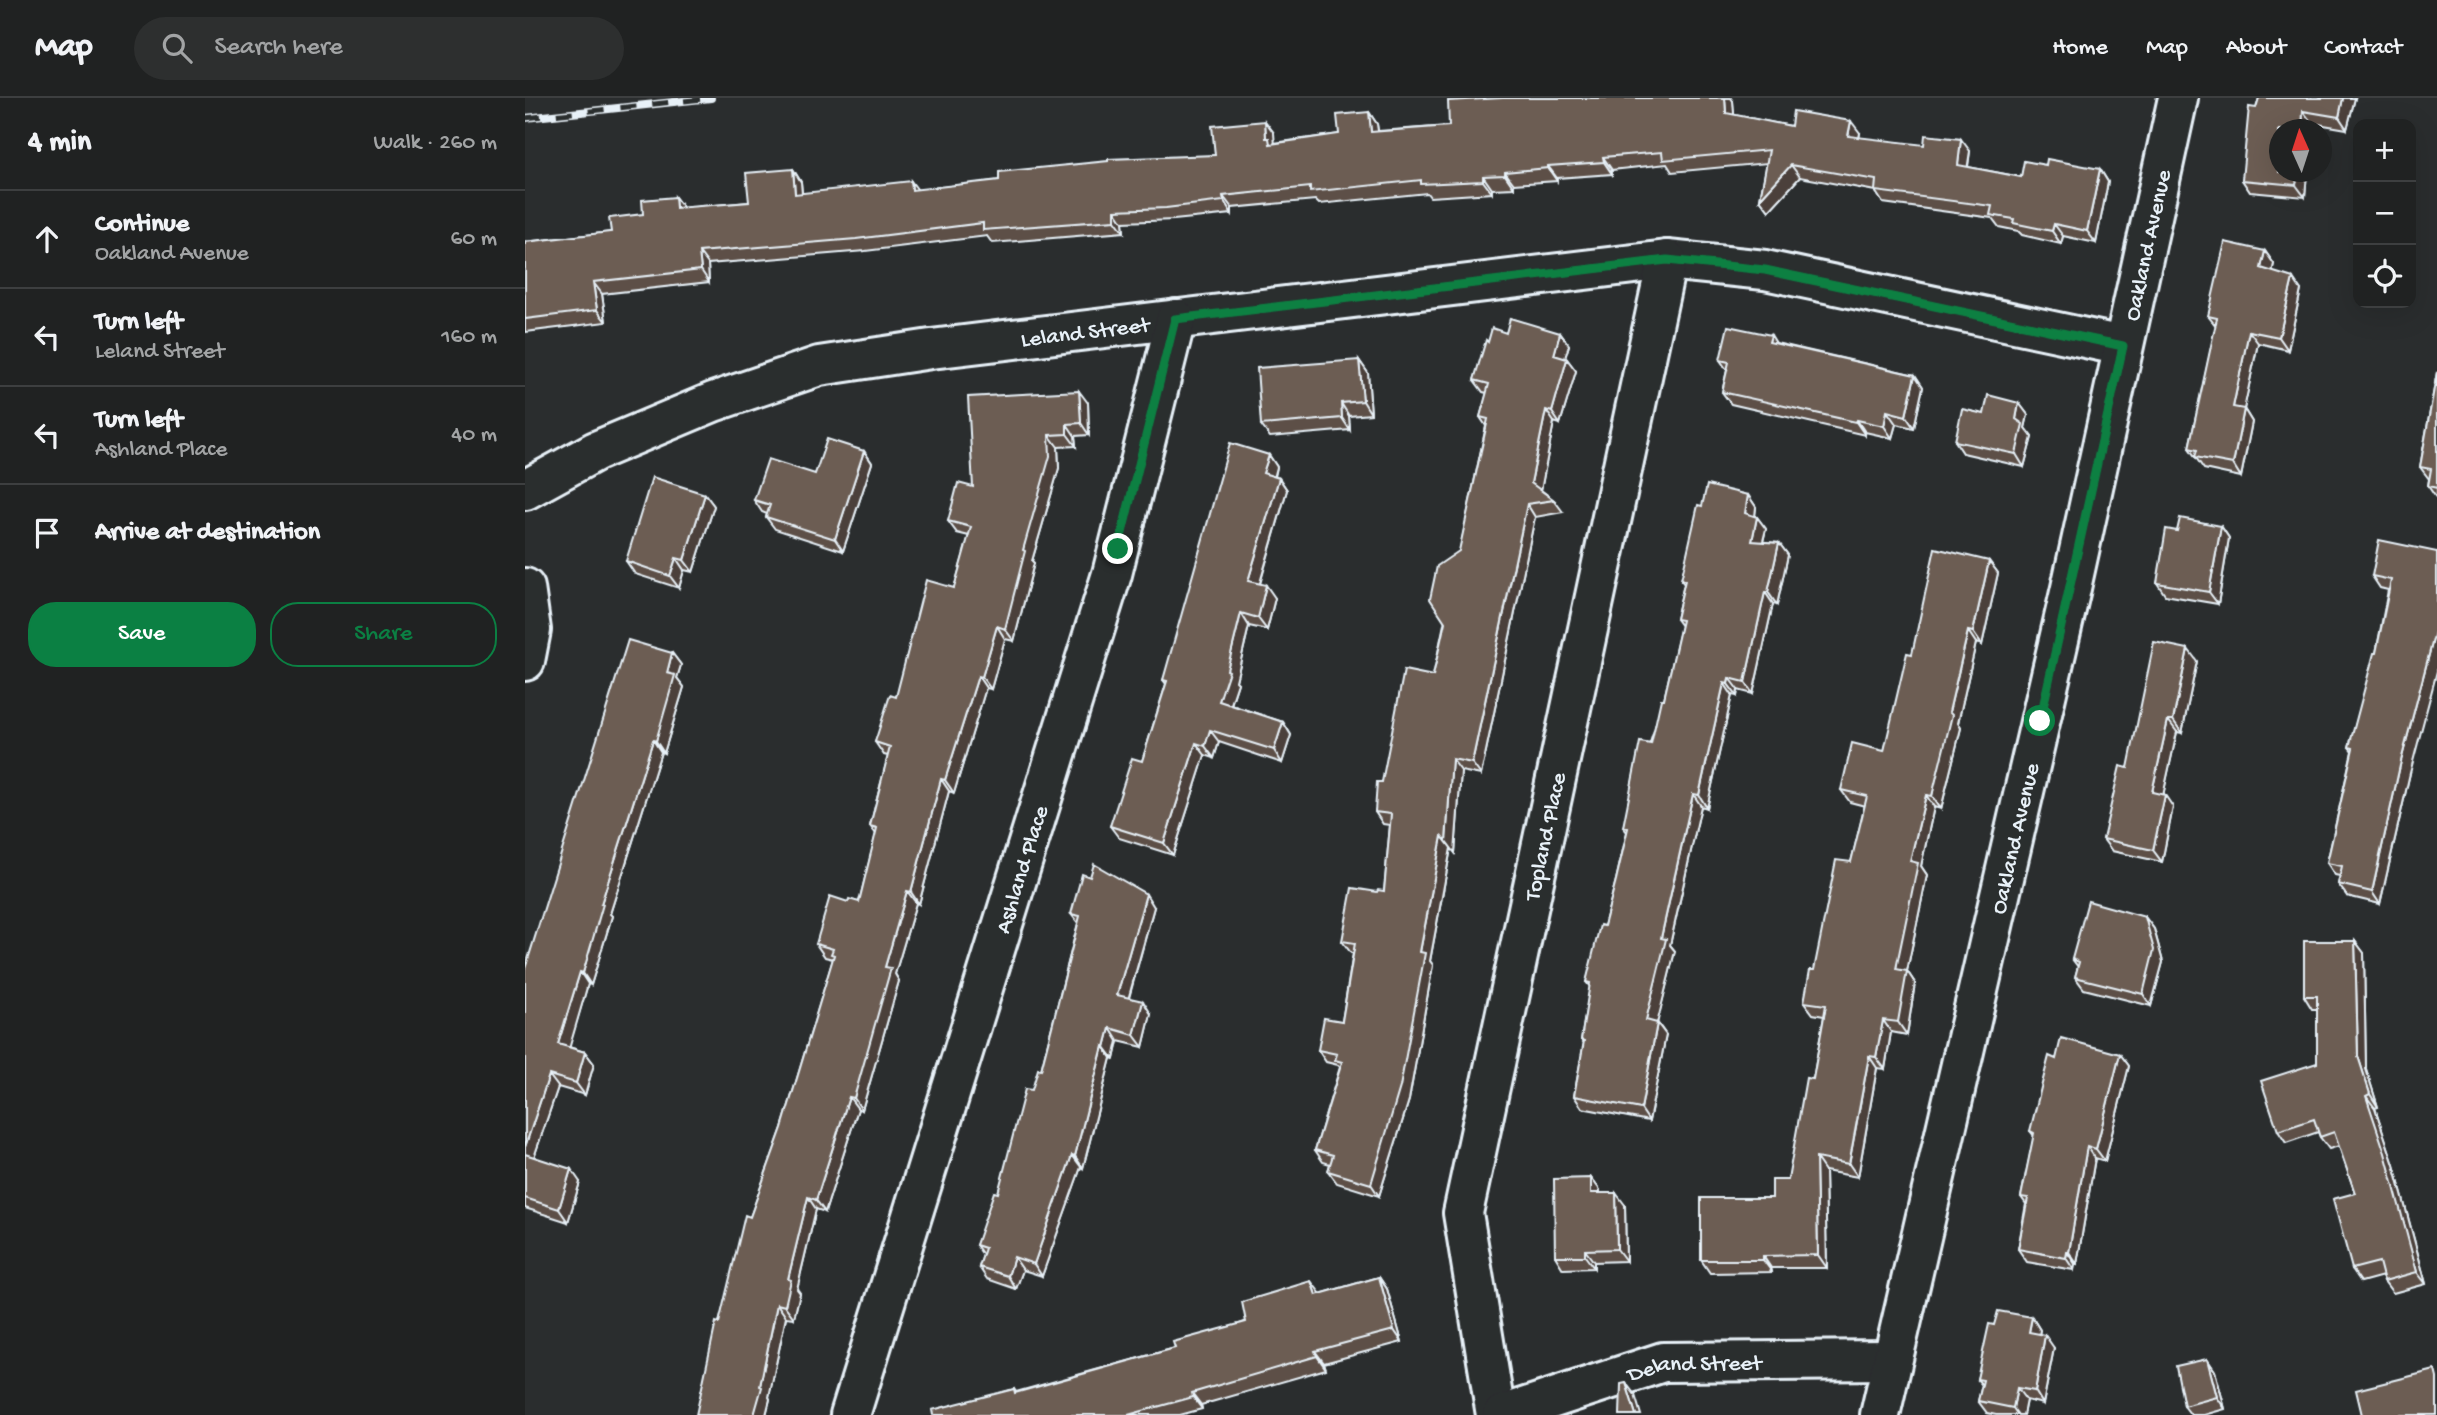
<!DOCTYPE html>
<html lang="en">
<head>
<meta charset="utf-8">
<style>
  body { margin:0; font-family:"Gochi Hand",sans-serif; background:#2d2f2f; color:#f1f3f6 }
  .controls { position:absolute; right:21px; top:21px; display:grid; overflow:hidden; border-radius:14px; box-shadow:0 7px 28px #0002 }
  .controls button { width:63px; height:63px; display:grid; place-items:center; padding:0; border:0; border-bottom:2px solid #3d3f40; background:#202222; color:#f1f3f6; font:35px sans-serif }
  .compass { position:absolute; left:1744px; top:21px; width:63px; height:63px; border-radius:50%; background:#202222; box-shadow:0 7px 28px #0002; rotate:357deg }
  .stop { position:absolute; width:21px; height:21px; margin:-16px; border:5px solid #0b8043; border-radius:50%; background:#fff }
  .stop.end { background:#0b8043; border-color:#fff; box-shadow:0 2px 7px #0008 }
  .list { margin:0; padding:0; list-style:none }
  h2 { display:flex; justify-content:space-between; align-items:center; height:91px; margin:0; padding:0 28px; font-size:30px }
  h2 small { font-size:23px; font-weight:400; color:#a2a4a5 }
  .list li { display:grid; grid-template-columns:46px 1fr auto; gap:21px; align-items:center; box-sizing:border-box; height:98px; padding:0 28px; border-top:2px solid #3d3f40 }
  .list b { display:block; font-size:26px; white-space:nowrap }
  .list p { margin:0; font-size:23px; white-space:nowrap; color:#a2a4a5 }
  .list em { font-size:23px; font-style:normal; color:#a2a4a5 }
  .actions { display:flex; gap:14px; padding:21px 28px }
  .actions a { flex:1; padding:16px 0; border:2px solid #0b8043; border-radius:28px; text-align:center; font-size:24px; color:#0b8043 }
  .actions .main { background:#0b8043; color:#fff }
  .icon { flex:none; width:38px; height:38px; fill:none; stroke:currentColor; stroke-width:2; stroke-linecap:round; stroke-linejoin:round }
  .map { position:relative; flex:none; width:1912px; height:1317px; overflow:hidden }
  header { display:flex; align-items:center; gap:42px; box-sizing:border-box; height:98px; padding:0 35px; background:#202222; border-bottom:2px solid #3d3f40 }
  header strong { font-size:33px }
  nav { display:flex; gap:38px; margin-inline-start:auto; font-size:24px }
  .search { width:490px; height:63px; background:#2d2f2f; display:flex; align-items:center; gap:18px; box-sizing:border-box; padding:0 24px; border-radius:38px; color:#a2a4a5; font-size:26px }
  main { display:flex }
  aside { flex:1; background:#202222 }
  .map>svg:first-child { display:block }
  .lines { fill:none; stroke-linecap:round; stroke-linejoin:round }
  .minor-casing { stroke:#e8f1f8; stroke-width:44 }
  .minor { stroke:#2a2d2e; stroke-width:38 }
  .rail-casing { stroke:#e8f1f8; stroke-width:8 }
  .rail { stroke:#2a2d2e; stroke-width:5; stroke-dasharray:16; stroke-linecap:butt }
  .wall { fill:#5d5047; stroke:#e8f1f8; stroke-width:2 }
  .shaded-wall { fill:#4c413a; stroke:#e8f1f8; stroke-width:2 }
  .building { fill:#6c5d53; stroke:#e8f1f8; stroke-width:2 }
  .route { stroke:#0b8043; stroke-width:9 }
  .labels { text-anchor:middle; stroke-width:5; stroke-linejoin:round; paint-order:stroke }
  .street-label { font-size:23px; fill:#e8f1f8; stroke:#2a2d2e }
</style>
</head>
<body>
<header>
<strong>Map</strong>
<div class="search"><svg class="icon" aria-label="search" viewBox="0 0 24 24"><circle cx="10" cy="10" r="6"/><path d="M15 15l6 6"/></svg>Search here</div>
<nav><a>Home</a><a>Map</a><a>About</a><a>Contact</a></nav>
</header>
<main>
<aside>
<h2>4 min<small>Walk · 260 m</small></h2>
<ul class="list">
<li><svg class="icon" aria-label="ahead" viewBox="0 0 24 24"><path d="M12 20V5M6 11l6-6 6 6"/></svg><div><b>Continue</b><p>Oakland Avenue</p></div><em>60 m</em></li>
<li><svg class="icon" aria-label="left" viewBox="0 0 24 24"><path d="M17 20v-9H6M10 6l-5 5 5 5"/></svg><div><b>Turn left</b><p>Leland Street</p></div><em>160 m</em></li>
<li><svg class="icon" aria-label="left" viewBox="0 0 24 24"><path d="M17 20v-9H6M10 6l-5 5 5 5"/></svg><div><b>Turn left</b><p>Ashland Place</p></div><em>40 m</em></li>
<li><svg class="icon" aria-label="arrive" viewBox="0 0 24 24"><path d="M6 21V4h12l-3 4 3 4H6"/></svg><div><b>Arrive at destination</b></div></li>
</ul>
<div class="actions"><a class="main">Save</a><a>Share</a></div>
</aside>
<div class="map">
<svg width="1912" height="1317" viewBox="0 0 1912 1317">
  <rect width="100%" height="100%" fill="#2a2d2e"/>
  <filter id="ink" filterUnits="userSpaceOnUse"><feTurbulence type="fractalNoise" baseFrequency=".0143" numOctaves="2"/><feDisplacementMap in="SourceGraphic" scale="14" xChannelSelector="R" yChannelSelector="G"/><feConvolveMatrix kernelMatrix="1 2 1 2 8 2 1 2 1" color-interpolation-filters="sRGB"/></filter>
  <g filter="url(#ink)">
    <g class="lines">
      <g class="minor-casing">
        <g id="minor">
          <path id="s1" d="M0 392 71 353 188 304 294 268 406 251 1142 162 1240 172 1598 248"/>
          <path d="M0 490 6 532 0 563"/>
          <path id="s2" d="M325 1317 587 476 651 221"/>
          <path id="s3" d="M971 1317 938 1115 1142 162"/>
          <path id="s4" d="M977 1317 1138 1264 1366 1262"/>
          <path id="s5" d="M1355 1317 1546 490 1653 0"/>
        </g>
      </g>
      <use href="#minor" class="minor"/>
      <g class="rail-casing">
        <path id="rail" d="M0 20 186 0"/>
      </g>
      <use href="#rail" class="rail"/>
    </g>
    <path class="wall" d="M1734 0H1830L1822 31 1787 25 1786 32H1754L1782 74 1780 99 1725 94 1717 82Z
      M1208 3 1209 17 1266 28 1335 35 1334 40 1445 53 1443 69 1496 79 1521 67 1575 71 1583 84 1571 145 1538 138 1536 146 1497 137 1493 133 1474 129 1467 120 1358 105 1350 93 1275 79 1244 113 1235 101 1242 65 1147 74 1142 66 1087 72V76L1032 80V83L989 86V90L967 91V95L905 99 902 95 794 106 790 102 707 110V116L649 122 598 124 599 134 467 145 462 138 340 153 183 166 184 184 77 196 81 224 0 234V144L86 134 150 99 158 110 224 104 268 71 276 84 277 95 392 92 690 57 740 23 749 35V45L814 36 844 14 852 26 853 33 924 28Z
      M1740 153 1749 166 1747 174 1776 192 1763 252 1733 245 1719 311 1727 324 1716 379 1679 371 1664 350 1691 228 1683 218Z
      M981 235H1035L1044 247 1040 260 1042 261 1051 273 1035 326 1029 324 1016 392 1029 402 1038 414 1010 419 956 677 936 673 930 755 926 750 905 863 908 867 884 1002 854 1098 812 1085 803 1073 805 1066 798 1064 790 1052 815 969 813 967 801 964 793 952 817 923 828 855H826L817 843 852 794 859 793 865 727 858 726 850 714 857 684 908 578 961 328 955 319 962 295 958 294 949 282 963 244Z
      M1251 245 1390 277 1398 289 1389 330 1371 326 1367 340 1340 334V337L1206 306 1197 294 1202 272 1195 262Z
      M834 262 843 275 846 316 824 318 825 332 745 339 736 327Z
      M1912 274V401L1903 388 1904 381 1895 369Z
      M563 305 564 337 550 338 551 348 533 349 534 370 507 463 509 465 489 543 480 541 466 591 461 590 429 695 424 693 394 806 391 805 370 876 374 883 337 1012 333 1011 300 1114 291 1111 272 1191 275 1195 269 1220 261 1219 244 1299 245 1301 241 1317 194 1225 225 1119 257 1030 308 861 300 859 291 846 323 804H334L351 736 345 728 363 658 359 657 350 644 371 599 429 490 444 438 432 435 423 423 448 389Z
      M1494 305 1503 317 1500 330 1507 339 1499 369 1438 355 1430 343 1459 316Z
      M339 353 347 365 318 453 250 431 241 419 242 416 237 414 229 402 290 376Z
      M744 357 752 369 750 379 754 380 762 392 735 486 750 500 742 532 724 528 711 583 713 585 706 607 758 624 766 637 757 665 694 644 689 660 680 657 648 757 594 740 585 728 617 663 641 586 638 582Z
      M180 396 189 408 168 474 159 472 154 490 110 476 101 463Z
      M1223 397 1231 409 1230 418 1232 419 1241 431 1238 444 1254 445 1263 457 1252 507 1248 506 1228 596 1213 592 1212 598 1207 597 1182 710 1176 708 1145 847 1150 853 1132 924 1141 937 1124 1023 1057 1010 1049 998 1059 945 1056 942 1065 889 1061 884 1079 828 1091 782 1102 734 1098 729 1139 601 1156 528 1151 521 1159 486 1156 482 1177 408Z
      M1696 428 1704 440 1693 506 1640 497 1632 485 1652 433Z
      M1912 454 1885 675 1855 806 1822 798 1813 786 1815 778 1810 777 1802 765 1827 653 1824 649 1851 555 1863 492 1855 490 1847 478Z
      M1464 463 1473 475 1457 547 1451 545 1433 625 1436 630 1416 711 1409 709 1396 768 1402 777 1382 873 1390 885 1382 937 1366 934 1360 971 1352 970 1333 1079 1300 1073 1302 1170H1246L1247 1174 1185 1175 1176 1162 1247 1100 1263 1082 1288 981 1299 918 1288 916 1279 904 1326 764 1340 708 1325 704 1316 692 1359 653 1387 556Z
      M147 555 156 567 152 580 159 589 139 655 136 654 85 816 87 818 66 887 63 886 44 949 60 954 69 966 60 997 33 989 9 1059 55 1084 43 1124 0 1110V871Z
      M1672 563 1657 635 1652 634 1638 697 1648 709 1637 764 1587 753 1578 741 1603 670Z
      M629 809 604 900 626 916 618 949 593 943 589 961 586 960 558 1070 556 1069 517 1178 498 1172 491 1191 462 1181 454 1169 458 1157 451 1147 473 1095 507 992 516 972 553 825 546 816Z
      M1620 819 1629 831 1638 864 1626 908 1559 891 1550 879 1553 869 1547 861Z
      M1830 843 1839 855 1841 971 1853 1009 1850 1010 1869 1067 1901 1186 1868 1195 1859 1183 1858 1178 1836 1184 1827 1171 1830 1095 1814 1048 1804 1051 1795 1039 1793 1034 1761 1045 1753 1033 1792 965V911H1787L1779 898Z
      M1595 956 1604 968 1580 1063 1570 1060 1552 1166H1550L1549 1172 1502 1164 1493 1151 1501 1106 1496 1099 1509 1038 1505 1033Z
      M1066 1080 1075 1092V1095L1100 1107 1101 1163 1069 1164V1170L1038 1171 1030 1158Z
      M854 1179 862 1191 877 1244 799 1265 801 1271 676 1307 677 1311 655 1317H408L489 1291 491 1294 650 1250 795 1196Z
      M1507 1219 1515 1232 1514 1236 1529 1250 1518 1306 1501 1302 1498 1317H1471L1462 1315 1453 1303 1457 1287 1452 1281 1469 1227Z
      M1682 1261 1690 1273 1700 1311 1679 1317H1666L1659 1308Z"/>
    <path class="shaded-wall" d="M1200 0H1206L1208 3 1210 28 1201 15Z
      M1818 0H1830L1822 31 1814 19Z
      M1778 13 1787 25 1786 32H1777Z
      M844 14 852 26 855 46 846 34Z
      M740 23 749 35 750 48 753 58 741 40Z
      M1326 23 1335 35 1332 51 1323 38Z
      M1436 41 1445 53 1441 79 1433 67Z
      M1078 59 1087 72V76L1079 64Z
      M1266 67 1275 79 1244 113 1235 101Z
      M1023 68 1032 80V83L1023 70Z
      M268 71 276 84 278 108 270 96Z
      M1575 71 1583 84 1571 145 1562 133Z
      M980 74 989 86V90L980 77Z
      M1773 74H1782L1780 99 1771 87Z
      M958 78 967 91V95L958 83Z
      M386 83 395 95 387 92Z
      M698 98 707 110V116L699 103Z
      M150 99 159 111 151 110Z
      M590 112 598 124 599 134 590 122Z
      M1529 126 1538 138 1536 146 1527 133Z
      M1740 153 1749 166 1745 183 1736 170Z
      M174 154 183 166 184 184 176 172Z
      M1768 180 1776 192 1763 252 1754 239Z
      M68 184 77 196 81 224 72 212Z
      M1724 233 1733 245 1717 321 1708 309Z
      M1035 235 1044 247 1037 270 1029 257Z
      M1246 237 1254 250 1244 244Z
      M1042 261 1051 273 1035 326 1027 314Z
      M834 262 843 275 846 316 838 303Z
      M1390 277 1398 289 1389 330 1381 318Z
      M554 293 563 305 564 337 556 325Z
      M816 305 824 318 825 332 817 320Z
      M1494 305 1503 317 1500 330 1507 339 1499 369 1491 356V321Z
      M1719 311 1727 324 1716 379 1708 366Z
      M1021 312 1029 324 1015 398 1006 385Z
      M1362 313 1371 326 1367 340 1359 328Z
      M1332 322 1340 334V337L1331 324Z
      M542 326 550 338 551 348 542 336Z
      M524 337 533 349 534 370 507 463 509 465 489 543 480 531Z
      M339 353 347 365 318 453 310 441Z
      M744 357 752 369 747 388 738 375Z
      M754 380 762 392 732 495 723 483Z
      M180 396 189 408 168 474 159 462Z
      M1223 397 1231 409 1229 428 1220 415Z
      M1002 406 1010 419 956 677 947 665Z
      M1232 419 1241 431 1235 455 1227 443Z
      M1696 428 1704 440 1693 506 1684 494Z
      M1254 445 1263 457 1252 507 1243 494Z
      M151 460 159 472 154 490 145 478Z
      M1464 463 1473 475 1457 547 1448 534Z
      M741 487 750 500 742 532 733 520Z
      M1240 494 1248 506 1228 596 1220 584Z
      M716 515 724 528 711 583 713 585 703 615 694 603Z
      M1912 526V573L1885 675 1855 806 1847 794 1876 663Z
      M472 528 480 541 466 591 457 579Z
      M1443 533 1451 545 1433 625 1436 630 1416 711 1407 698 1424 614Z
      M1663 551 1672 563 1657 635 1648 622Z
      M147 555 156 567 152 580 159 589 139 655 131 643 142 575Z
      M453 578 461 590 429 695 420 682Z
      M1204 580 1213 592 1212 598 1203 586Z
      M1199 585 1207 597 1182 710 1174 697Z
      M1643 622 1652 634 1636 707 1627 694Z
      M758 624 766 637 757 665 749 652Z
      M685 632 694 644 689 660 680 648Z
      M128 642 136 654 85 816 87 818 66 887 58 875 76 806Z
      M671 645 680 657 648 757 639 745Z
      M927 661 936 673 930 755 921 743Z
      M416 681 424 693 394 806 386 794Z
      M1168 696 1176 708 1145 847 1150 853 1130 934 1121 922 1136 840Z
      M1401 697 1409 709 1396 768 1402 777 1382 873 1390 885 1382 937 1373 924 1371 871 1385 763Z
      M1640 697 1648 709 1637 764 1628 752Z
      M917 738 926 750 905 863 908 867 884 1002 854 1098 846 1086 895 854Z
      M382 793 391 805 370 876 374 883 337 1012 329 1000 360 869Z
      M621 796 629 809 601 909 592 897Z
      M1620 819 1629 831 1638 864 1626 908 1618 896Z
      M1830 843 1839 855 1841 971 1853 1009 1845 996 1833 958Z
      M55 874 63 886 42 958 33 946Z
      M618 903 626 916 618 949 609 937Z
      M1358 922 1366 934 1360 971 1351 959Z
      M1132 925 1141 937 1124 1023 1116 1011Z
      M585 930 593 943 589 961 580 949Z
      M578 948 586 960 558 1070 550 1058Z
      M60 954 69 966 60 997 51 985Z
      M1595 956 1604 968 1580 1063 1571 1051Z
      M1344 958 1352 970 1333 1079 1324 1066Z
      M24 977 33 989 6 1068 0 1059V1049Z
      M1841 998 1850 1010 1869 1067 1901 1186 1892 1174Z
      M324 999 333 1011 300 1114 291 1102Z
      M1562 1048 1570 1060 1552 1166 1544 1154Z
      M547 1057 556 1069 517 1178 509 1166Z
      M1291 1060 1300 1073 1302 1170 1293 1157Z
      M46 1071 55 1084 43 1124 34 1111Z
      M1066 1080 1075 1092V1107L1066 1095Z
      M1091 1095 1100 1107 1101 1163 1092 1151Z
      M283 1099 291 1111 272 1191 275 1195 269 1220 260 1208 263 1181Z
      M1060 1152 1069 1164V1170L1060 1158Z
      M1542 1154 1550 1166 1549 1172 1541 1160Z
      M1238 1158 1246 1170 1247 1174 1238 1162Z
      M489 1159 498 1172 491 1191 483 1178Z
      M854 1179 862 1191 877 1244 869 1232Z
      M786 1183 795 1195 799 1209 791 1197Z
      M252 1206 261 1219 244 1299 245 1301 241 1317H229Z
      M1507 1219 1515 1232 1512 1247 1504 1234Z
      M1520 1237 1529 1250 1518 1306 1510 1293Z
      M790 1253 799 1265 801 1271 792 1258Z
      M1682 1261 1690 1273 1700 1311 1692 1299Z
      M1101 1285 1110 1297 1116 1317H1111Z
      M1492 1290 1501 1302 1498 1317H1493L1488 1310Z
      M667 1295 676 1307 677 1311 668 1299Z"/>
    <path class="building" d="M978 0H1200L1201 15 1266 28 1268 13 1326 23 1323 38 1399 47 1400 37 1436 41 1433 67 1496 79 1499 63 1521 67 1522 61 1575 71 1562 133 1529 126 1527 133 1488 125 1489 121 1465 117 1467 108 1350 93 1351 82 1266 67 1235 101 1244 52 1138 62 1137 54 1078 59 1079 64 1023 68V70L980 74V77L958 78V83L896 86V82L785 94V89L698 98 699 103 641 110 590 112V122L458 132V125L331 141 174 154 176 172 68 184 72 212 0 221V144L86 134 84 120 118 116 117 102 150 99 151 110 224 104 221 75 268 71 270 96 386 83 387 92 474 82V74L583 63V61L690 57 687 28 740 23 741 40H744L745 46 814 36 812 17 844 14 846 34 924 28 923 3Z
      M1734 0H1818L1814 19 1778 13 1777 32H1754V74H1773L1771 87 1717 82 1724 9 1731 10Z
      M1700 144 1740 153 1736 170 1768 180 1754 239 1724 233 1708 309 1719 311 1708 366 1670 359 1672 352 1664 350 1692 220 1683 218Z
      M985 220 1035 235 1029 257 1042 261 1027 314 1021 312 1006 385 1029 402 1002 406 947 665 927 661 921 743 917 738 895 854 900 855 875 989 846 1086 803 1073 808 1057 790 1052 817 964 810 962 812 956 793 952 799 920 817 923 830 845 817 843 827 790 852 794 853 792 859 793 866 716 850 714 852 684H857L879 572 908 578 920 524 905 501 912 468 934 453 963 321 955 319 964 286 949 282 961 242 963 244 967 230 981 235Z
      M1203 228 1246 237 1244 244 1390 277 1381 318 1362 313 1359 328 1332 322 1331 324 1197 294 1204 264 1195 262Z
      M834 262 838 303 816 305 817 320 736 327 732 270Z
      M1912 274V390L1903 388 1906 371 1895 369Z
      M554 293 556 325 542 326V336L524 337 525 358 498 452 500 453 480 531 472 528 457 579 453 578 420 682 416 681 386 794 382 793 360 869 366 870 329 1000 324 999 291 1102 283 1099 263 1181 266 1182 260 1208 252 1206 235 1288 237 1289 229 1317H171L191 1224 194 1225 220 1117 225 1119 257 1030 309 857 306 856 308 851 291 846 305 798 323 804 324 801 334 804 352 730 345 728 365 649 350 644 365 597 371 599 401 482 429 490 446 429 423 423 433 385 448 389 443 299Z
      M1463 297 1494 305 1491 321 1498 326 1491 356 1430 343 1437 311 1459 316Z
      M302 341 339 353 310 441 241 419 245 407 229 402 243 361 290 376Z
      M705 345 744 357 738 375 754 380 723 483 741 487 733 520 716 515 702 572 704 573 694 603 758 624 749 652 685 632 680 648 671 645 639 745 585 728 607 660 617 663 642 583 638 582Z
      M127 379 180 396 159 462 151 460 145 478 101 463Z
      M1182 387 1223 397 1220 415 1232 419 1227 443 1254 445 1243 494H1240L1220 584 1204 580 1203 586 1199 585 1174 697 1168 696 1136 840 1141 841 1121 922 1132 925 1116 1011 1049 998 1059 943 1056 942 1065 885 1061 884 1075 827 1079 828 1091 782 1103 730 1098 729 1115 644 1126 646 1136 601H1139L1157 522 1151 521 1160 482H1156L1173 407 1177 408Z
      M1655 420 1696 428 1684 494 1632 485 1641 431 1652 433Z
      M1854 442 1912 454V526L1876 663 1847 794 1813 786 1817 768 1802 765 1828 650 1824 649 1849 555H1851L1866 482 1847 478Z
      M1410 450 1464 463 1448 534 1443 533 1424 614 1427 617 1407 698 1401 697 1385 763 1393 765 1371 871 1382 873 1373 924 1358 922 1351 959 1344 958 1324 1066 1291 1060 1293 1157 1238 1158V1162H1176V1100H1247V1082H1263L1281 980 1288 981 1301 907 1279 904 1285 872H1289L1311 762 1326 764 1342 698 1316 692 1327 645 1359 653 1382 555 1387 556Z
      M103 542 147 555 142 575 150 577 131 643 128 642 76 806H78L58 875 55 874 33 946 60 954 51 985 24 977 0 1049V871Z
      M1629 544 1663 551 1648 622H1643L1627 694 1640 697 1628 752 1578 741 1595 668 1603 670Z
      M569 766 621 796 592 897 618 903 609 937 585 930 580 949 578 948 550 1058 547 1057 509 1166 489 1159 483 1178 454 1169 460 1150 451 1147 469 1094 473 1095 500 991 507 992 513 971 516 972 555 818 546 816 557 776 565 779Z
      M1563 803 1620 819 1629 852 1618 896 1550 879 1554 864 1547 861Z
      M1779 843H1830L1833 958 1845 996 1841 998 1860 1055 1892 1174 1859 1183 1854 1164 1827 1171 1808 1101 1830 1095 1809 1034 1795 1039 1789 1021 1753 1033 1736 983 1792 965V898H1779Z
      M1536 940 1595 956 1571 1051 1562 1048 1544 1154H1542L1541 1160 1493 1151 1503 1100 1496 1099 1509 1035 1505 1033 1524 958 1531 961Z
      M0 1056 46 1071 34 1111 0 1100Z
      M1066 1080V1095H1091L1092 1151 1060 1152V1158H1030L1029 1081Z
      M854 1179 869 1232 790 1253 792 1258 667 1295 668 1299 603 1317H408L407 1312 489 1291 490 1295 650 1250 648 1244 721 1224 717 1204 786 1183 791 1197Z
      M1473 1213 1507 1219 1504 1234 1520 1237 1510 1293 1492 1290 1488 1310 1453 1303 1458 1282 1452 1281 1464 1226 1469 1227Z
      M1682 1261 1692 1299 1659 1308 1651 1268Z
      M1910 1272 1912 1280V1317H1837L1831 1292Z
      M1101 1285 1111 1317H1095L1096 1286Z"/>
  </g>
  <g class="lines" filter="url(#ink)">
    <path class="route" d="M593 451 650 221 1142 162 1240 172 1598 248 1515 623"/>
  </g>
  <g class="labels">
    <g class="street-label">
      <text dy="8" stroke="none"><textPath href="#s5" startOffset="1200">Oakland Avenue</textPath></text>
      <text dy="8" stroke="none"><textPath href="#s1" startOffset="588">Leland Street</textPath></text>
      <text dy="8" stroke="none"><textPath href="#s3" startOffset="590">Topland Place</textPath></text>
      <text dy="8" stroke="none"><textPath href="#s5" startOffset="592">Oakland Avenue</textPath></text>
      <text dy="8" stroke="none"><textPath href="#s2" startOffset="572">Ashland Place</textPath></text>
      <text dy="8" stroke="none"><textPath href="#s4" startOffset="200">Deland Street</textPath></text>
    </g>
  </g>
</svg>
<div class="controls">
<button>+</button>
<button>−</button>
<button><svg class="icon" aria-label="locate" viewBox="0 0 24 24"><circle cx="12" cy="12" r="6"/><path d="M12 2v4M12 18v4M2 12h4M18 12h4"/></svg></button>
</div>
<svg class="compass" viewBox="-18 -18 36 36"><path d="M0-13l5 13h-10z" fill="#e53935"/><path d="M0 13l5-13h-10z" fill="#a2a4a5"/></svg>
<div class="stop" style="left:1515px;top:623px"></div>
<div class="stop end" style="left:593px;top:451px"></div>
</div>
</main>
</body>
</html>
